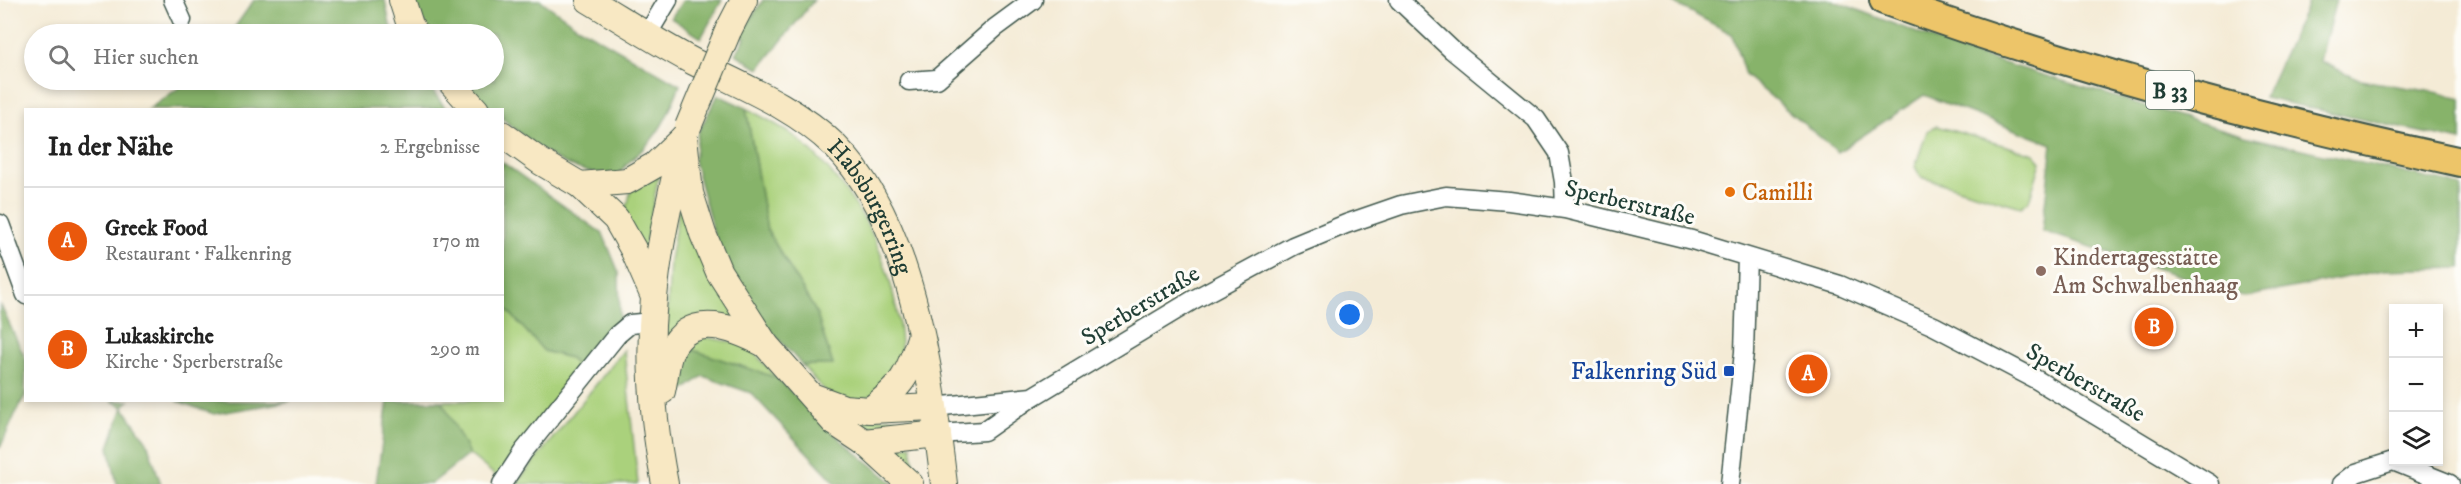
<!DOCTYPE html>
<html lang="de">
<head>
<meta charset="utf-8">
<style>
  body { margin:0; font-family:"IM FELL DW Pica",serif; background:#f2f2f2; color:#222 }
  .controls { position:absolute; right:18px; bottom:18px; display:grid; overflow:hidden; border-radius:0px; box-shadow:0 3px 9px #0003 }
  .controls button { width:54px; height:54px; display:grid; place-items:center; padding:0; border:0; border-bottom:2px solid #e0e0e0; background:#fff; color:#222; font:30px sans-serif }
  .you { position:absolute; left:1350px; top:315px; width:21px; height:21px; margin:-15px; border:4px solid #fff; border-radius:50%; background:#1a73e8; box-shadow:0 0 0 9px #1a73e833 }
  .badge { display:grid; place-items:center; width:39px; height:39px; border-radius:50%; background:#ea580c; color:#fff; font-size:20px; font-weight:700 }
  .pin { position:absolute; translate:-50% -50%; border:3px solid #fff; box-shadow:0 2px 6px #0006 }
  .list { margin:0; padding:0; list-style:none }
  h2 { display:flex; justify-content:space-between; align-items:center; height:78px; margin:0; padding:0 24px; font-size:26px }
  h2 small { font-size:20px; font-weight:400; color:#767676 }
  .list li { display:grid; grid-template-columns:39px 1fr auto; gap:18px; align-items:center; box-sizing:border-box; height:108px; padding:0 24px; border-top:2px solid #e0e0e0 }
  .list b { display:block; font-size:22px; white-space:nowrap }
  .list p { margin:0; font-size:20px; white-space:nowrap; color:#767676 }
  .list em { font-size:20px; font-style:normal; color:#767676 }
  .icon { flex:none; width:33px; height:33px; fill:none; stroke:currentColor; stroke-width:2; stroke-linecap:round; stroke-linejoin:round }
  .map { position:relative; flex:none; width:2461px; height:484px; overflow:hidden }
  .search { position:absolute; background:#fff; box-shadow:0 3px 9px #0003; left:24px; top:24px; width:480px; height:66px; display:flex; align-items:center; gap:15px; box-sizing:border-box; padding:0 21px; border-radius:33px; color:#767676; font-size:22px }
  .panel { position:absolute; background:#fff; box-shadow:0 3px 9px #0003; left:24px; top:108px; width:480px; height:294px; border-radius:0px }
  .map>svg:first-child { display:block }
  .green { fill:#aad17b; stroke:#648758; stroke-width:1.5 }
  .forest { fill:#87b36b; stroke:#537850; stroke-width:1.5 }
  .lines { fill:none; stroke-linecap:round; stroke-linejoin:round }
  .street-casing { stroke:#3f574c; stroke-width:21 }
  .secondary-casing { stroke:#3f574c; stroke-width:28 }
  .primary-casing { stroke:#3f574c; stroke-width:32 }
  .street { stroke:#fff; stroke-width:18 }
  .secondary { stroke:#f8e8c3; stroke-width:26 }
  .primary { stroke:#edc569; stroke-width:28 }
  .secondary-bridge-casing { stroke:#3f574c; stroke-width:28; stroke-linecap:butt }
  .secondary-bridge { stroke:#f8e8c3; stroke-width:26 }
  .food-dot { fill:#e8710a; stroke:#fdfcf7; stroke-width:2 }
  .education-dot { fill:#8d6e63; stroke:#fdfcf7; stroke-width:2 }
  .transit-dot { fill:#1a4fb4; stroke:#fdfcf7; stroke-width:2 }
  .labels { text-anchor:middle; stroke-width:6; stroke-linejoin:round; paint-order:stroke }
  .shield { fill:#fdfcf7; stroke:#62766e; stroke-width:1.5 }
  .shield-label { font-size:22px; font-weight:bold; fill:#1f3d34 }
  .food-label { font-size:24px; fill:#c56008; stroke:#fdfcf7; text-anchor:start }
  .street-label { font-size:24px; fill:#1f3d34; stroke:#fdfcf7 }
  .education-label { font-size:24px; fill:#785e54; stroke:#fdfcf7; text-anchor:start }
  .transit-label { font-size:24px; fill:#164399; stroke:#fdfcf7; text-anchor:end }
</style>
</head>
<body>
<div class="map">
<svg width="2461" height="484" viewBox="0 0 2461 484">
  <rect width="100%" height="100%" fill="#fdfcf7"/>
  <filter id="ink" filterUnits="userSpaceOnUse"><feTurbulence type="fractalNoise" baseFrequency=".0167" numOctaves="2"/><feDisplacementMap in="SourceGraphic" scale="12" xChannelSelector="R" yChannelSelector="G"/><feConvolveMatrix kernelMatrix="1 2 1 2 8 2 1 2 1" color-interpolation-filters="sRGB"/></filter>
  <filter id="wash" filterUnits="userSpaceOnUse"><feTurbulence type="fractalNoise" baseFrequency=".008" numOctaves="4" result="noise"/><feDisplacementMap in="SourceGraphic" scale="24" xChannelSelector="R" yChannelSelector="G"/><feGaussianBlur stdDeviation="1.35" result="paint"/><feColorMatrix in="noise" values="0 0 0 0 0 0 0 0 0 0 0 0 0 0 0 0 0 1.4 0 .05"/><feComposite in="paint" operator="in"/></filter>
  <g filter="url(#wash)">
    <rect width="100%" height="100%" fill="#f4ebd6"/>
    <path class="green" d="M746 108C762 117 779 125 794 136 823 159 854 198 871 232 888 266 902 317 901 355 900 385 866 406 839 398 824 394 811 375 802 365H833L816 312 767 230Z
      M1936 126 2034 154 2041 162 2029 201 2021 207 1921 177 1915 167 1927 131Z
      M659 174 643 256 621 214 628 203 631 189Z
      M681 196 746 325 666 342 670 261Z
      M503 305 544 351 570 358 584 376 502 481 469 454 442 401 502 400Z
      M704 337 747 345 777 378 687 348Z
      M624 350 638 484H516L619 356Z
      M841 418H896L895 427C876 429 860 426 841 418Z
      M911 445 916 479 885 448Z"/>
    <path class="forest" d="M254 0H385L390 25 396 34H230Z
      M413 0H540L577 26 680 85C671 108 663 129 645 147 636 157 625 163 619 175 569 176 539 149 503 119L502 110C482 109 475 94 464 80H494V34H429L417 16Z
      M683 0H722L701 38 671 18Z
      M763 0H814L759 69 736 54 745 38 740 35Z
      M1668 0H1832L1964 51 2245 136 2461 186V268L2384 270 2245 297 2042 231 2052 144 1924 95 1838 152 1745 75 1732 34Z
      M2309 0H2336L2320 61 2361 80 2440 93 2461 99V141L2264 98Z
      M190 80H425L446 109H149Z
      M718 95 746 108 767 230 816 312 833 365H802L756 314 721 260 694 161 698 133Z
      M502 162 603 234 619 273 620 319 584 376 570 358 544 351 503 305Z
      M0 304 26 360 25 396 19 406 0 448Z
      M687 348 777 378 843 442 895 484H837L751 393 703 376 673 398V370Z
      M112 401H129L123 407 147 442 161 484H117L109 447 123 407Z
      M177 401H291L214 414Z
      M388 401H442L469 454 431 484H376Z"/>
  </g>
  <g filter="url(#ink)">
    <g class="lines">
      <g class="street-casing">
        <path id="street" d="M173 0 182 20
          M1399 0 1452 50 1536 119 1559 153 1564 182 1565 209
          M647 35 668 0
          M909 81 937 79 995 28 1033 0
          M0 224 26 295
          M933 407 1032 397
          M938 434 984 431 1032 397 1193 300 1293 246 1346 224 1401 205 1446 196 1509 201 1565 209 1692 240 1840 285 1934 326 2037 380 2210 484
          M502 484 523 452 617 335 630 324 652 322
          M1730 484 1744 352 1747 257
          M2342 484 2356 473 2393 461 2450 484"/>
      </g>
      <g class="secondary-casing">
        <g id="secondary">
          <path d="M402 0 410 25 416 34"/>
          <path id="s1" d="M589 0C624 21 658 43 694 62 742 86 795 107 834 145 914 224 931 377 944 484"/>
          <path d="M728 31 744 0"/>
          <path d="M449 80 476 110"/>
          <path d="M502 134 541 162 580 185 616 219 633 249 654 297"/>
          <path d="M684 137 690 193 703 234 719 272 765 344 834 422 864 442 910 484"/>
          <path d="M580 185 627 181 655 165 684 137"/>
          <path d="M662 391C665 379 666 361 671 350 692 309 735 329 765 344"/>
          <path d="M814 397 844 408 870 410 933 407"/>
          <path d="M870 410C902 386 908 376 920 338"/>
          <path d="M864 442 938 434"/>
          <path d="M665 484C653 424 648 359 654 298 658 251 669 204 679 158"/>
        </g>
      </g>
      <g class="primary-casing">
        <path id="primary" d="M1884 0C2071 68 2266 120 2461 162"/>
      </g>
      <use href="#street" class="street"/>
      <use href="#secondary" class="secondary"/>
      <use href="#primary" class="primary"/>
      <g class="secondary-bridge-casing">
        <path id="secondary-bridge" d="M688 127 728 31"/>
      </g>
      <use href="#secondary-bridge" class="secondary-bridge"/>
    </g>
  </g>
  <circle class="food-dot" cx="1730" cy="192" r="6"/>
  <circle class="education-dot" cx="2041" cy="271" r="6"/>
  <rect class="transit-dot" x="1723" y="365" width="12" height="12" rx="3"/>
  <g class="labels">
    <rect class="shield" x="2146" y="71" width="48" height="38" rx="4.5"/>
    <g class="shield-label">
      <text x="2170" y="98">B 33</text>
    </g>
    <g class="food-label">
      <text x="1742" y="200">Camilli</text>
    </g>
    <g class="street-label">
      <text transform="translate(1630 202) rotate(13)" y="8">Sperberstraße</text>
      <text dy="8" stroke="none"><textPath href="#s1" startOffset="358">Habsburgerring</textPath></text>
      <text transform="translate(1140 305) rotate(-31)" y="8">Sperberstraße</text>
      <text transform="translate(2086 382) rotate(30)" y="8">Sperberstraße</text>
    </g>
    <g class="education-label">
      <text x="2053" y="265">Kindertagesstätte<tspan x="2053" dy="28">Am Schwalbenhaag</tspan></text>
    </g>
    <g class="transit-label">
      <text x="1717" y="379">Falkenring Süd</text>
    </g>
  </g>
</svg>
<div class="controls">
<button>+</button>
<button>−</button>
<button><svg class="icon" aria-label="layers" viewBox="0 0 24 24"><path d="M12 4l9 5-9 5-9-5zM3 14l9 5 9-5"/></svg></button>
</div>
<div class="you"></div>
<div class="pin badge" style="left:1808px;top:374px">A</div>
<div class="pin badge" style="left:2154px;top:327px">B</div>
<div class="search"><svg class="icon" aria-label="search" viewBox="0 0 24 24"><circle cx="10" cy="10" r="6"/><path d="M15 15l6 6"/></svg>Hier suchen</div>
<section class="panel">
<h2>In der Nähe<small>2 Ergebnisse</small></h2>
<ul class="list">
<li><span class="badge">A</span><div><b>Greek Food</b><p>Restaurant · Falkenring</p></div><em>170 m</em></li>
<li><span class="badge">B</span><div><b>Lukaskirche</b><p>Kirche · Sperberstraße</p></div><em>290 m</em></li>
</ul>
</section>
</div>
</body>
</html>
